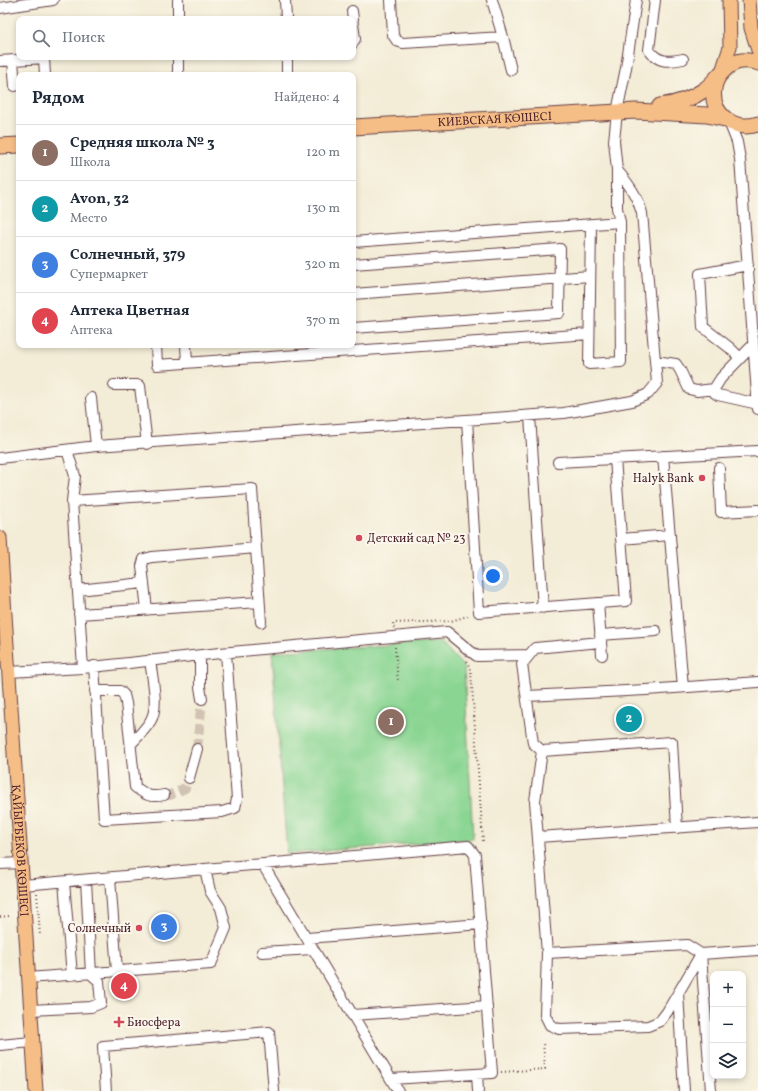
<!DOCTYPE html>
<html lang="ru">
<head>
<meta charset="utf-8">
<style>
  body { margin:0; font-family:Vollkorn,serif; background:#f6f6f7; color:#1f2937 }
  .controls { position:absolute; right:12px; bottom:12px; display:grid; overflow:hidden; border-radius:8px; box-shadow:0 2px 6px #0003 }
  .controls button { width:36px; height:36px; display:grid; place-items:center; padding:0; border:0; border-bottom:1px solid #e0e1e3; background:#fff; color:#1f2937; font:20px sans-serif }
  .you { position:absolute; left:493px; top:576px; width:14px; height:14px; margin:-10px; border:3px solid #fff; border-radius:50%; background:#1a73e8; box-shadow:0 0 0 6px #1a73e833 }
  .badge { display:grid; place-items:center; width:26px; height:26px; border-radius:50%; background:#ea580c; color:#fff; font-size:13px; font-weight:700 }
  .pin { position:absolute; translate:-50% -50%; border:2px solid #fff; box-shadow:0 1px 4px #0006 }
  .list { margin:0; padding:0; list-style:none }
  h2 { display:flex; justify-content:space-between; align-items:center; height:52px; margin:0; padding:0 16px; font-size:17px }
  h2 small { font-size:13px; font-weight:400; color:#747a83 }
  .list li { display:grid; grid-template-columns:26px 1fr auto; gap:12px; align-items:center; box-sizing:border-box; height:56px; padding:0 16px; border-top:1px solid #e0e1e3 }
  .list b { display:block; font-size:15px; white-space:nowrap }
  .list p { margin:0; font-size:13px; white-space:nowrap; color:#747a83 }
  .list em { font-size:13px; font-style:normal; color:#747a83 }
  .icon { flex:none; width:22px; height:22px; fill:none; stroke:currentColor; stroke-width:2; stroke-linecap:round; stroke-linejoin:round }
  .map { position:relative; flex:none; width:758px; height:1091px; overflow:hidden }
  .search { position:absolute; background:#fff; box-shadow:0 2px 6px #0003; left:16px; top:16px; width:340px; height:44px; display:flex; align-items:center; gap:10px; box-sizing:border-box; padding:0 14px; border-radius:8px; color:#747a83; font-size:15px }
  .panel { position:absolute; background:#fff; box-shadow:0 2px 6px #0003; left:16px; top:72px; width:340px; height:276px; border-radius:8px }
  .map>svg:first-child { display:block }
  .green { fill:#8ad592; stroke:#6a7a5e }
  .lines { fill:none; stroke-linecap:round; stroke-linejoin:round }
  .minor-tunnel { stroke:#d1c3b4; stroke-width:10; stroke-dasharray:10 5; stroke-linecap:butt }
  .minor-casing { stroke:#633e45; stroke-width:12 }
  .major-casing { stroke:#633e45; stroke-width:15 }
  .highway-casing { stroke:#633e45; stroke-width:17 }
  .path { stroke:#633e45; stroke-width:2; stroke-dasharray:1 3; stroke-linecap:butt }
  .minor { stroke:#fff; stroke-width:10 }
  .major { stroke:#f6be87; stroke-width:13 }
  .highway { stroke:#f6be87; stroke-width:15 }
  .poi-dot { fill:#d1495b; stroke:#fbf7ec; stroke-width:1.5 }
  .labels { text-anchor:middle; stroke-width:4; stroke-linejoin:round; paint-order:stroke }
  .street-label { font-size:12px; fill:#4a1f2b; stroke:#fbf7ec }
  .poi-label { font-size:12px; fill:#4a1f2b; stroke:#fbf7ec; text-anchor:end }
</style>
</head>
<body>
<div class="map">
<svg width="758" height="1091" viewBox="0 0 758 1091">
  <rect width="100%" height="100%" fill="#fbf7ec"/>
  <filter id="ink" filterUnits="userSpaceOnUse"><feTurbulence type="fractalNoise" baseFrequency=".025" numOctaves="2"/><feDisplacementMap in="SourceGraphic" scale="8" xChannelSelector="R" yChannelSelector="G"/><feConvolveMatrix kernelMatrix="1 2 1 2 8 2 1 2 1" color-interpolation-filters="sRGB"/></filter>
  <filter id="wash" filterUnits="userSpaceOnUse"><feTurbulence type="fractalNoise" baseFrequency=".012" numOctaves="4" result="noise"/><feDisplacementMap in="SourceGraphic" scale="16" xChannelSelector="R" yChannelSelector="G"/><feGaussianBlur stdDeviation="0.9" result="paint"/><feColorMatrix in="noise" values="0 0 0 0 0 0 0 0 0 0 0 0 0 0 0 0 0 1.4 0 .05"/><feComposite in="paint" operator="in"/></filter>
  <g filter="url(#wash)">
    <rect width="100%" height="100%" fill="#f3ecd6"/>
    <path class="green" d="M441 642 464 667 473 839 287 854 272 652Z"/>
  </g>
  <g filter="url(#ink)">
    <g class="lines">
      <path class="minor-tunnel" d="M197 749 202 699
        M164 795H170L185 788 189 778"/>
      <g class="minor-casing">
        <path id="minor" d="M178 0V19
          M285 0 286 19
          M391 0 393 35 397 41 403 43 503 37 492 0
          M655 0 649 50C658 63 669 62 683 59
          M0 8 53 0
          M352 11 353 19
          M353 24 355 39 353 43
          M503 37 511 70
          M178 57V75
          M287 57V75
          M0 61 44 58 45 75
          M13 61 15 86 19 85
          M729 122 737 142 740 159 758 409
          M591 225 589 364 621 362 620 222 617 208V170L614 141 617 112 626 68 636 0
          M353 242 620 222
          M353 264 560 249 559 313 353 328
          M353 294 590 276
          M156 345 157 365 589 334
          M186 345 187 363
          M740 358 730 348 703 327 700 274 748 265
          M655 361 676 364 680 370 689 389 697 391 714 389 715 393 718 395 758 404
          M114 385H139L140 386 147 444
          M714 389 721 378 753 345
          M91 398 96 446
          M530 416 543 608
          M467 420 479 612 626 601 615 459
          M67 450 75 476 72 501 83 668
          M663 456 683 687
          M0 458 96 446 564 413 632 401 648 394 657 383 642 213C637 194 628 184 617 170
          M558 462 758 451
          M719 468 721 512 758 510
          M72 501 252 489 261 622
          M621 539 670 535
          M78 590 143 583
          M598 603 602 655
          M147 610 142 566 144 559 152 557 256 548
          M79 614 259 602
          M600 635 656 631
          M601 642 535 648 522 664 533 743 542 751 535 801 547 953 545 1015 550 1025 559 1029 648 1026 660 1021 667 1012 701 954 711 1091
          M200 656V687L202 699
          M94 666 104 819 222 812 235 808 237 799 226 653
          M8 672 83 668 220 653 447 632 470 651 477 656 529 655
          M95 691H120L124 695 126 703 135 787C146 795 150 798 164 795
          M527 696 646 690 758 682
          M131 744C137 737 146 729 151 720 159 706 152 677 150 660
          M542 751 672 742 677 828
          M189 778 197 749
          M538 837 758 822
          M0 864 21 863
          M263 865 398 1091
          M110 878 117 971
          M64 882 72 975
          M23 885 468 846 475 855 492 1073 391 1079
          M307 938 481 924
          M262 952 313 949
          M547 953 687 945 701 954 758 950
          M28 978 211 964 226 928 221 908 210 891 205 869
          M678 993 684 1091
          M30 1010 91 1007 101 1003 99 981 91 974 86 880
          M352 1015 487 1006
          M0 1045 32 1042
          M477 1074 478 1091
          M106 1091 103 1046 269 1032 274 1091"/>
      </g>
      <g class="major-casing">
        <g id="major">
          <path d="M749 0 751 28 758 50"/>
          <path d="M722 72 730 47 729 0"/>
          <path id="s1" d="M0 538 36 1091"/>
        </g>
      </g>
      <g class="highway-casing">
        <g id="highway">
          <path d="M718 77C716 81 714 85 714 89 710 114 734 132 758 124"/>
          <path d="M660 106C676 104 690 100 704 90 720 79 725 59 749 61 752 61 755 61 758 63"/>
          <path id="s2" d="M353 127 636 111 707 115 725 119"/>
          <path d="M0 146 19 145"/>
        </g>
      </g>
      <path class="path" d="M394 628 393 623 451 621 471 615
        M395 647 398 682
        M467 661 471 672 483 841
        M37 893 40 936
        M0 917 10 916
        M501 1072 545 1069 543 1042"/>
      <use href="#minor" class="minor"/>
      <use href="#major" class="major"/>
      <use href="#highway" class="highway"/>
    </g>
  </g>
  <g class="poi-dot">
    <circle cx="702" cy="478" r="4"/>
    <circle cx="359" cy="538" r="4"/>
    <circle cx="139" cy="928" r="4"/>
    <path d="M117 1016h4v4h4v4h-4v4h-4v-4h-4v-4h4z"/>
  </g>
  <g class="labels">
    <g class="street-label">
      <text dy="4" stroke="none"><textPath href="#s2" startOffset="142">КИЕВСКАЯ КӨШЕСІ</textPath></text>
      <text dy="4" stroke="none"><textPath href="#s1" startOffset="313">ҚАЙЫРБЕКОВ КӨШЕСІ</textPath></text>
    </g>
    <g class="poi-label">
      <text x="694" y="482">Halyk Bank</text>
      <text x="367" y="542" text-anchor="start">Детский сад № 23</text>
      <text x="131" y="932">Солнечный</text>
      <text x="127" y="1026" text-anchor="start">Биосфера</text>
    </g>
  </g>
</svg>
<div class="controls">
<button>+</button>
<button>−</button>
<button><svg class="icon" aria-label="layers" viewBox="0 0 24 24"><path d="M12 4l9 5-9 5-9-5zM3 14l9 5 9-5"/></svg></button>
</div>
<div class="you"></div>
<div class="pin badge" style="left:391px;top:722px;background:#8d6e63">1</div>
<div class="pin badge" style="left:629px;top:719px;background:#0f9aa8">2</div>
<div class="pin badge" style="left:164px;top:927px;background:#3f7fe0">3</div>
<div class="pin badge" style="left:124px;top:986px;background:#e0444e">4</div>
<div class="search"><svg class="icon" aria-label="search" viewBox="0 0 24 24"><circle cx="10" cy="10" r="6"/><path d="M15 15l6 6"/></svg>Поиск</div>
<section class="panel">
<h2>Рядом<small>Найдено: 4</small></h2>
<ul class="list">
<li><span class="badge" style="background:#8d6e63">1</span><div><b>Средняя школа № 3</b><p>Школа</p></div><em>120 m</em></li>
<li><span class="badge" style="background:#0f9aa8">2</span><div><b>Avon, 32</b><p>Место</p></div><em>130 m</em></li>
<li><span class="badge" style="background:#3f7fe0">3</span><div><b>Солнечный, 379</b><p>Супермаркет</p></div><em>320 m</em></li>
<li><span class="badge" style="background:#e0444e">4</span><div><b>Аптека Цветная</b><p>Аптека</p></div><em>370 m</em></li>
</ul>
</section>
</div>
</body>
</html>
